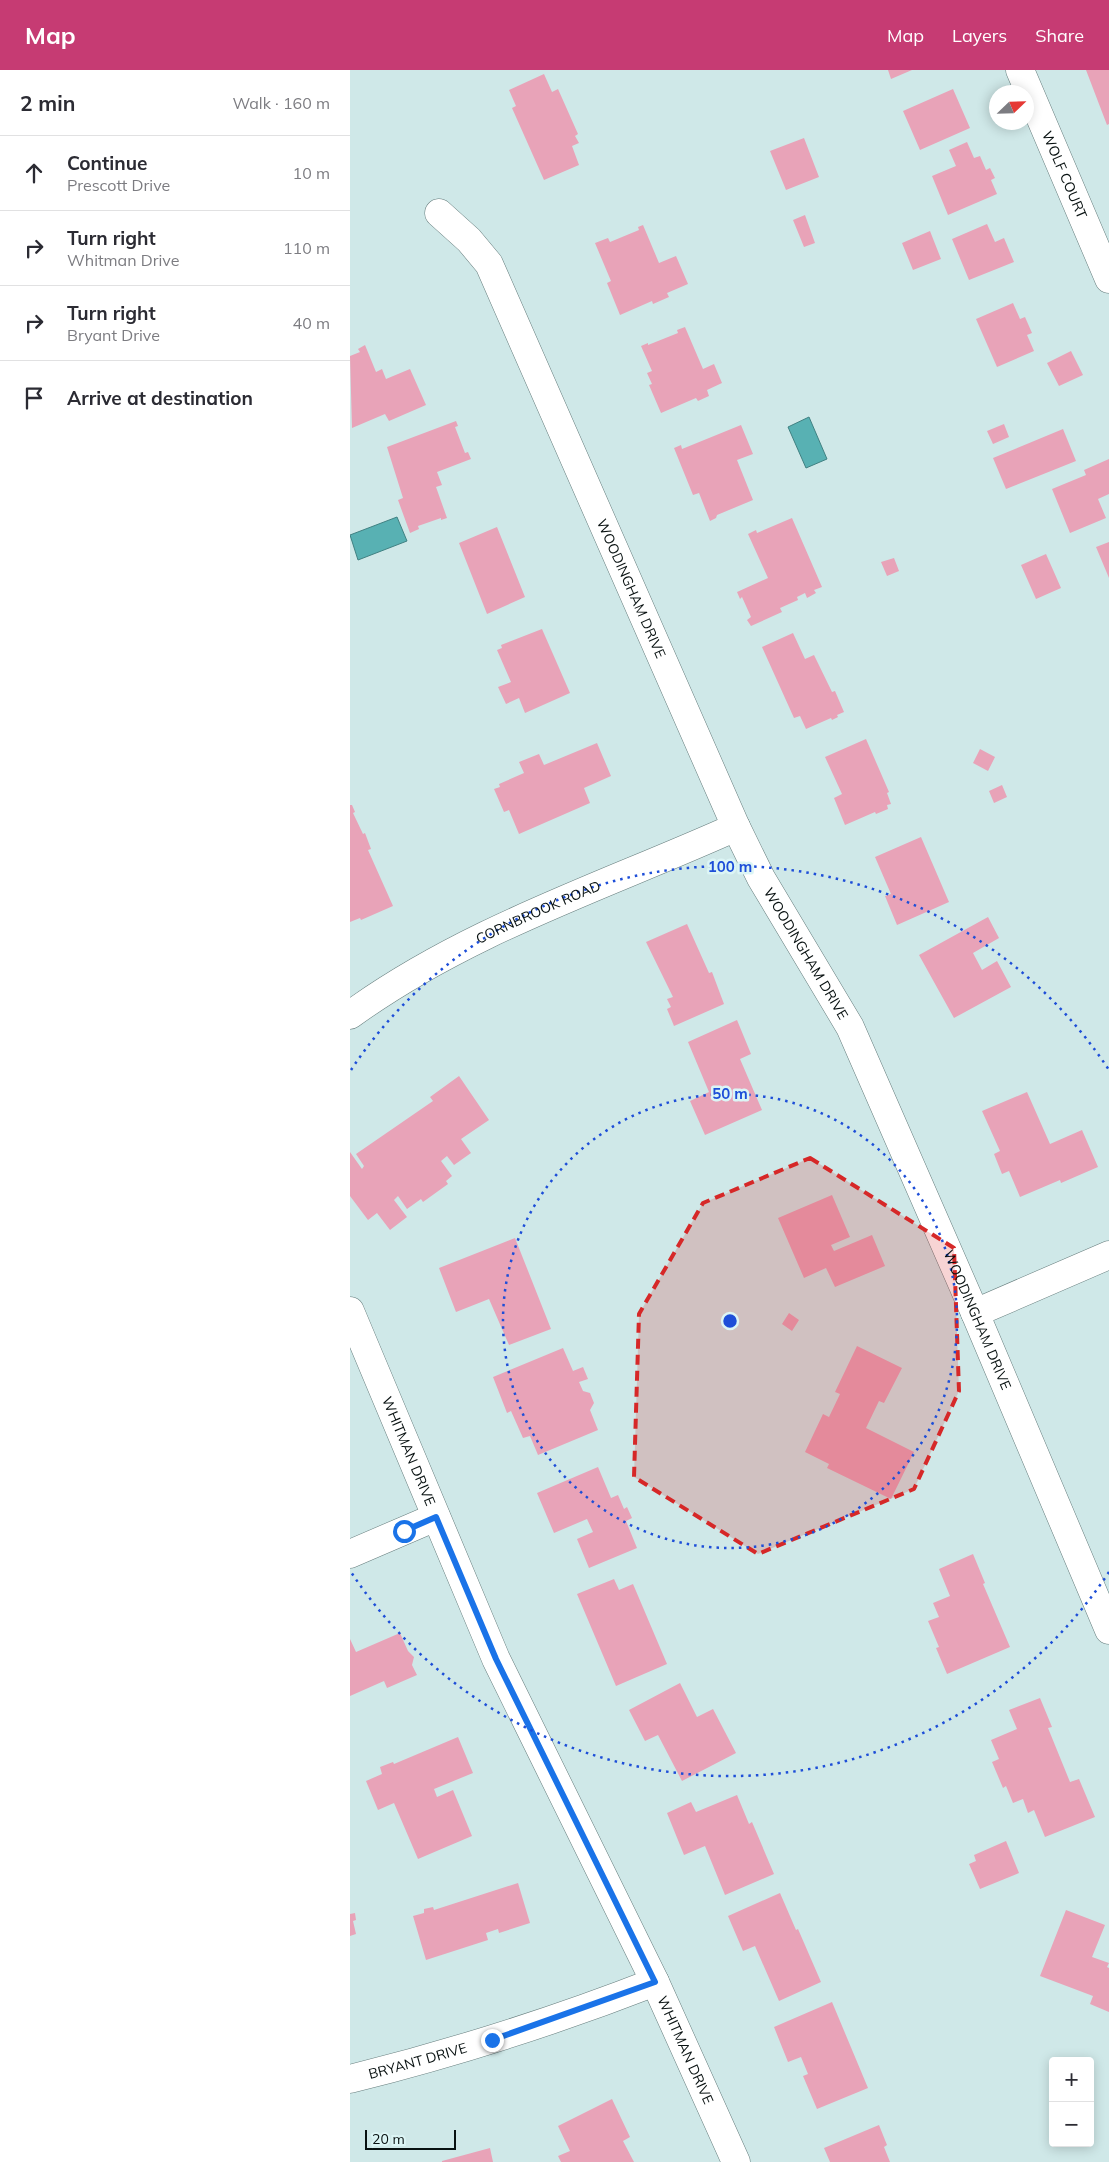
<!DOCTYPE html>
<html lang="en">
<head>
<meta charset="utf-8">
<style>
  body { margin:0; font-family:Mulish,sans-serif; background:#f2f2f3; color:#2b2b33 }
  .controls { position:absolute; right:15px; bottom:15px; display:grid; overflow:hidden; border-radius:5px; box-shadow:0 2px 12px #0003 }
  .controls button { width:45px; height:45px; display:grid; place-items:center; padding:0; border:0; border-bottom:1px solid #e1e1e2; background:#fff; color:#2b2b33; font:25px sans-serif }
  .compass { position:absolute; left:639px; top:15px; width:45px; height:45px; border-radius:50%; background:#fff; box-shadow:0 2px 12px #0003; rotate:67deg }
  .scale { position:absolute; left:15px; bottom:12px; width:91px; box-sizing:border-box; padding-left:5px; border:2px solid #081111; border-top:0; font-size:14px; line-height:18px; white-space:nowrap; color:#081111; -webkit-text-stroke:4px #dcf5f5; paint-order:stroke }
  .stop { position:absolute; width:15px; height:15px; margin:-11px; border:4px solid #1a73e8; border-radius:50%; background:#fff }
  .stop.end { background:#1a73e8; border-color:#fff; box-shadow:0 1px 5px #0008 }
  .list { margin:0; padding:0; list-style:none }
  h2 { display:flex; justify-content:space-between; align-items:center; height:65px; margin:0; padding:0 20px; font-size:21px }
  h2 small { font-size:16px; font-weight:400; color:#7c7c81 }
  .list li { display:grid; grid-template-columns:32px 1fr auto; gap:15px; align-items:center; box-sizing:border-box; height:75px; padding:0 20px; border-top:1px solid #e1e1e2 }
  .list b { display:block; font-size:19px; white-space:nowrap }
  .list p { margin:0; font-size:16px; white-space:nowrap; color:#7c7c81 }
  .list em { font-size:16px; font-style:normal; color:#7c7c81 }
  .icon { flex:none; width:28px; height:28px; fill:none; stroke:currentColor; stroke-width:2; stroke-linecap:round; stroke-linejoin:round }
  .map { position:relative; flex:none; width:759px; height:2092px; overflow:hidden }
  header { display:flex; align-items:center; gap:30px; box-sizing:border-box; height:70px; padding:0 25px; background:#c63b73; color:#fff }
  header strong { font-size:24px }
  nav { display:flex; gap:28px; margin-inline-start:auto; font-size:18px }
  main { display:flex }
  aside { flex:1; background:#fff }
  .map>svg:first-child { display:block }
  .water { fill:#58b1b3; stroke:#408182 }
  .building { fill:#e8a3b8 }
  .lines { fill:none; stroke-linecap:round; stroke-linejoin:round }
  .street-casing { stroke:#667d7d; stroke-width:29 }
  .street { stroke:#fff; stroke-width:28 }
  .route { stroke:#1a73e8; stroke-width:6 }
  .marked { fill:#d62828; fill-opacity:0.2; stroke:#d62828; stroke-width:4; stroke-dasharray:10 6; stroke-linejoin:round }
  .ring { fill:none; stroke:#1d4ed8; stroke-width:2.5; stroke-dasharray:2.5 5 }
  .labels { text-anchor:middle; stroke-width:5; stroke-linejoin:round; paint-order:stroke }
  .street-label { font-size:14px; fill:#081111; stroke:#dcf5f5 }
  .centre { fill:#1d4ed8; stroke:#dcf5f5; stroke-width:2.5 }
  .ring-label { font-size:15px; text-anchor:middle; font-weight:bold; fill:#1d4ed8; stroke:#dcf5f5; stroke-width:5; stroke-linejoin:round; paint-order:stroke }
</style>
</head>
<body>
<header>
<strong>Map</strong>
<nav><a>Map</a><a>Layers</a><a>Share</a></nav>
</header>
<main>
<aside>
<h2>2 min<small>Walk · 160 m</small></h2>
<ul class="list">
<li><svg class="icon" aria-label="ahead" viewBox="0 0 24 24"><path d="M12 20V5M6 11l6-6 6 6"/></svg><div><b>Continue</b><p>Prescott Drive</p></div><em>10 m</em></li>
<li><svg class="icon" aria-label="right" viewBox="0 0 24 24"><path d="M7 20v-9h11M14 6l5 5-5 5"/></svg><div><b>Turn right</b><p>Whitman Drive</p></div><em>110 m</em></li>
<li><svg class="icon" aria-label="right" viewBox="0 0 24 24"><path d="M7 20v-9h11M14 6l5 5-5 5"/></svg><div><b>Turn right</b><p>Bryant Drive</p></div><em>40 m</em></li>
<li><svg class="icon" aria-label="arrive" viewBox="0 0 24 24"><path d="M6 21V4h12l-3 4 3 4H6"/></svg><div><b>Arrive at destination</b></div></li>
</ul>
</aside>
<div class="map">
<svg width="759" height="2092" viewBox="0 0 759 2092">
  <rect width="100%" height="100%" fill="#cfe8e8"/>
  <path class="water" d="M459 347 477 389 456 398 438 357Z
    M47 447 57 471 8 490 0 465Z"/>
  <path class="building" d="M538 0H562L541 9Z
    M736 0H759V54L757 55Z
    M194 4 202 22 208 19 228 64 225 66 229 73 222 76 229 95 194 110 162 38 166 36 159 20Z
    M603 19 620 58 570 80 553 41Z
    M454 68 469 107 436 120 420 81Z
    M617 72 624 88 630 86 636 100 640 98 645 108 641 110 647 124 598 145 582 106 606 96 599 80Z
    M455 145 465 173 454 177 443 150Z
    M637 154 645 172 654 168 664 192 619 210 602 169Z
    M293 155 309 193 326 186 338 214 317 223 319 227 303 234 302 231 270 245 257 213 261 211 245 173 258 168 260 172 289 160 288 157Z
    M580 161 591 189 563 200 552 173Z
    M663 233 670 249 675 247 682 263 677 265 684 281 647 297 626 249Z
    M335 257 353 299 364 294 372 313 357 320 359 326 348 331 346 328 311 343 299 315 302 314 297 303 302 301 291 276 298 273V275L328 263 327 260Z
    M15 275 26 302 32 299 36 309 60 299 76 335 39 351 35 344 2 358 0 286 10 282 8 279Z
    M721 281 733 305 709 316 697 293Z
    M106 351 108 356 105 357 115 383 118 382 121 389 87 402 92 415 86 417 97 448 91 450V448L68 456 69 459 60 463 48 430 53 428 37 377Z
    M654 354 659 367 643 374 637 361Z
    M391 355 403 384 387 390 403 430 367 445 366 448 360 451 349 423 343 425 324 378 331 375 332 379Z
    M713 359 726 391 656 419 643 388Z
    M759 389V424L748 429 756 448 720 463 702 419 736 405 734 400Z
    M442 448 472 517 464 520 466 523 457 528 455 523 447 527 448 530 430 538 432 542 401 556 397 550 401 547 392 527 390 529 387 522 418 508 398 464 406 460 407 463Z
    M147 457 175 527 137 544 109 473Z
    M759 472V508L746 477Z
    M696 484 711 518 686 529 671 495Z
    M544 488 549 501 537 506 531 492Z
    M192 559 220 623 175 643 169 628 156 634 148 617 161 612 147 580 152 578 151 575Z
    M443 563 455 589 464 585 482 622 485 621 494 642 487 645 488 647 482 650 481 648 456 659 450 646 444 648 412 577Z
    M516 669 539 722 537 723 541 734 537 735 538 739 526 744 525 742 495 755 484 728 492 724 475 687Z
    M247 673 261 706 234 718 240 733 169 764 159 740 154 742 144 719 150 717 149 714 174 703 169 692 189 684 194 695Z
    M630 679 645 687 638 701 623 693Z
    M652 715 657 727 644 733 639 721Z
    M0 735H2L5 742 3 743 13 764 15 763 21 779 18 780 43 836 11 850 10 848 0 852Z
    M571 767 599 832 547 855 535 826 541 824 525 787Z
    M638 847 649 868 623 883 632 900 647 891 661 917 604 948 569 885Z
    M337 854 359 903 362 902 374 934 324 956 317 939 321 937 317 929 323 927 296 872Z
    M387 950 401 984 390 989 412 1040 355 1065 340 1031 359 1022 338 972Z
    M109 1006 139 1050 111 1069 121 1083 104 1095 97 1086 91 1091 102 1106 96 1111 98 1114 73 1132 71 1129 57 1139 48 1126 44 1130 57 1147 40 1160 27 1143 18 1150 0 1126V1082L12 1099 14 1096 6 1084 83 1031 80 1027Z
    M677 1022 700 1074 732 1060 748 1097 711 1113 710 1110 670 1127 659 1101 652 1104 644 1084 650 1081 632 1041Z
    M482 1125 500 1167 481 1175 484 1181 522 1165 535 1196 485 1217 476 1198 454 1208 428 1148Z
    M165 1168 201 1259 159 1275 139 1229 106 1242 89 1198Z
    M439 1243 449 1250 442 1261 432 1254Z
    M507 1276 552 1298 534 1333 529 1331 516 1358 564 1382 541 1429 477 1398 479 1394 455 1382 473 1344 479 1347 490 1324 485 1322Z
    M213 1278 223 1301 233 1297 238 1309 229 1312 233 1321 240 1323 244 1333 240 1340 248 1360 188 1385 180 1366 173 1368 161 1341 157 1343 143 1307Z
    M248 1397 261 1428 268 1425 274 1439 277 1437 282 1448 276 1451 287 1478 239 1498 227 1469 243 1462 237 1449 204 1463 187 1423Z
    M623 1484 635 1513 633 1514 660 1577 597 1604 586 1578 589 1577 578 1551 589 1547 583 1533 600 1526 589 1499Z
    M264 1509 269 1520 283 1514 317 1594 266 1616 227 1524Z
    M50 1563 58 1581 64 1587 62 1595 67 1605 37 1618 34 1611 0 1626V1569L6 1582Z
    M330 1613 347 1647 363 1639 386 1683 332 1711 308 1665 295 1671 279 1640Z
    M690 1628 702 1657 698 1658 720 1712 729 1709 745 1747 695 1767 684 1740 678 1743 673 1729 663 1733 656 1716 653 1718 642 1692 649 1689 641 1670 667 1659 659 1640Z
    M108 1667 123 1703 84 1719 87 1727 103 1720 122 1766 68 1789 44 1733 28 1740 16 1711 32 1704 30 1697 43 1692 44 1694Z
    M387 1725 399 1754 402 1752 424 1804 375 1825 355 1776 334 1785 317 1743 341 1732 346 1742Z
    M656 1771 669 1803 630 1819 619 1794 626 1791 624 1785Z
    M168 1813 180 1853 149 1863 148 1859 136 1863 138 1870 76 1890 63 1846 74 1843V1839L83 1837 84 1840Z
    M430 1823 446 1860 448 1859 471 1912 429 1931 405 1876 393 1881 378 1846Z
    M716 1840 755 1855 742 1887 759 1893 757 1897 759 1898V1942L740 1934 743 1926 690 1906Z
    M5 1843 6 1850 3 1851 6 1864 0 1866V1844Z
    M482 1932 518 2018 467 2039 453 2006 458 2004 451 1987 438 1992 424 1957Z
    M262 2029 280 2067 273 2071 284 2092H211L208 2086 220 2081 208 2056Z
    M529 2055 537 2075 534 2077 540 2092H480L474 2078Z
    M140 2078 143 2092H92V2091Z"/>
  <g class="lines">
    <g class="street-casing">
      <g id="street">
        <path id="s1" d="M670 0 759 209"/>
        <path id="s2" d="M89 143 119 170 139 194 386 757 411 808 500 957 625 1243 759 1560"/>
        <path id="s3" d="M0 945C117 860 255 816 386 757"/>
        <path id="s4" d="M0 1241 146 1589 305 1912 386 2092"/>
        <path d="M625 1243 759 1185"/>
        <path d="M0 1484 86 1447"/>
        <path id="s5" d="M0 2009C104 1983 205 1951 305 1912"/>
      </g>
    </g>
    <use href="#street" class="street"/>
  </g>
  <g class="lines">
    <path class="route" d="M54 1461 86 1447 146 1589 305 1912 142 1970"/>
  </g>
  <path class="marked" d="M460 1088 604 1178 609 1321 564 1419 408 1484 284 1407 289 1244 353 1133Z"/>
  <g class="ring">
    <circle cx="380" cy="1251" r="227"/>
    <path d="M759 1502A454 454 0 0 1 1 1502M1 1000A454 454 0 0 1 759 1000"/>
  </g>
  <g class="labels">
    <g class="street-label">
      <text dy="5" stroke="none"><textPath href="#s1" startOffset="114">WOLF COURT</textPath></text>
      <text dy="5" stroke="none"><textPath href="#s2" startOffset="426">WOODINGHAM DRIVE</textPath></text>
      <text dy="5" stroke="none"><textPath href="#s3" startOffset="215">CORNBROOK ROAD</textPath></text>
      <text dy="5" stroke="none"><textPath href="#s2" startOffset="831">WOODINGHAM DRIVE</textPath></text>
      <text dy="5" stroke="none"><textPath href="#s2" startOffset="1236">WOODINGHAM DRIVE</textPath></text>
      <text dy="5" stroke="none"><textPath href="#s4" startOffset="152">WHITMAN DRIVE</textPath></text>
      <text dy="5" stroke="none"><textPath href="#s4" startOffset="812">WHITMAN DRIVE</textPath></text>
      <text dy="5" stroke="none"><textPath href="#s5" startOffset="70">BRYANT DRIVE</textPath></text>
    </g>
  </g>
  <circle cx="380" cy="1251" r="8" class="centre"/>
  <g class="ring-label">
    <text x="380" y="802">100 m</text>
    <text x="380" y="1029">50 m</text>
  </g>
</svg>
<div class="controls">
<button>+</button>
<button>−</button>
</div>
<svg class="compass" viewBox="-18 -18 36 36"><path d="M0-13l5 13h-10z" fill="#e53935"/><path d="M0 13l5-13h-10z" fill="#7c7c81"/></svg>
<div class="scale">20 m</div>
<div class="stop" style="left:54px;top:1461px"></div>
<div class="stop end" style="left:142px;top:1970px"></div>
</div>
</main>
</body>
</html>
